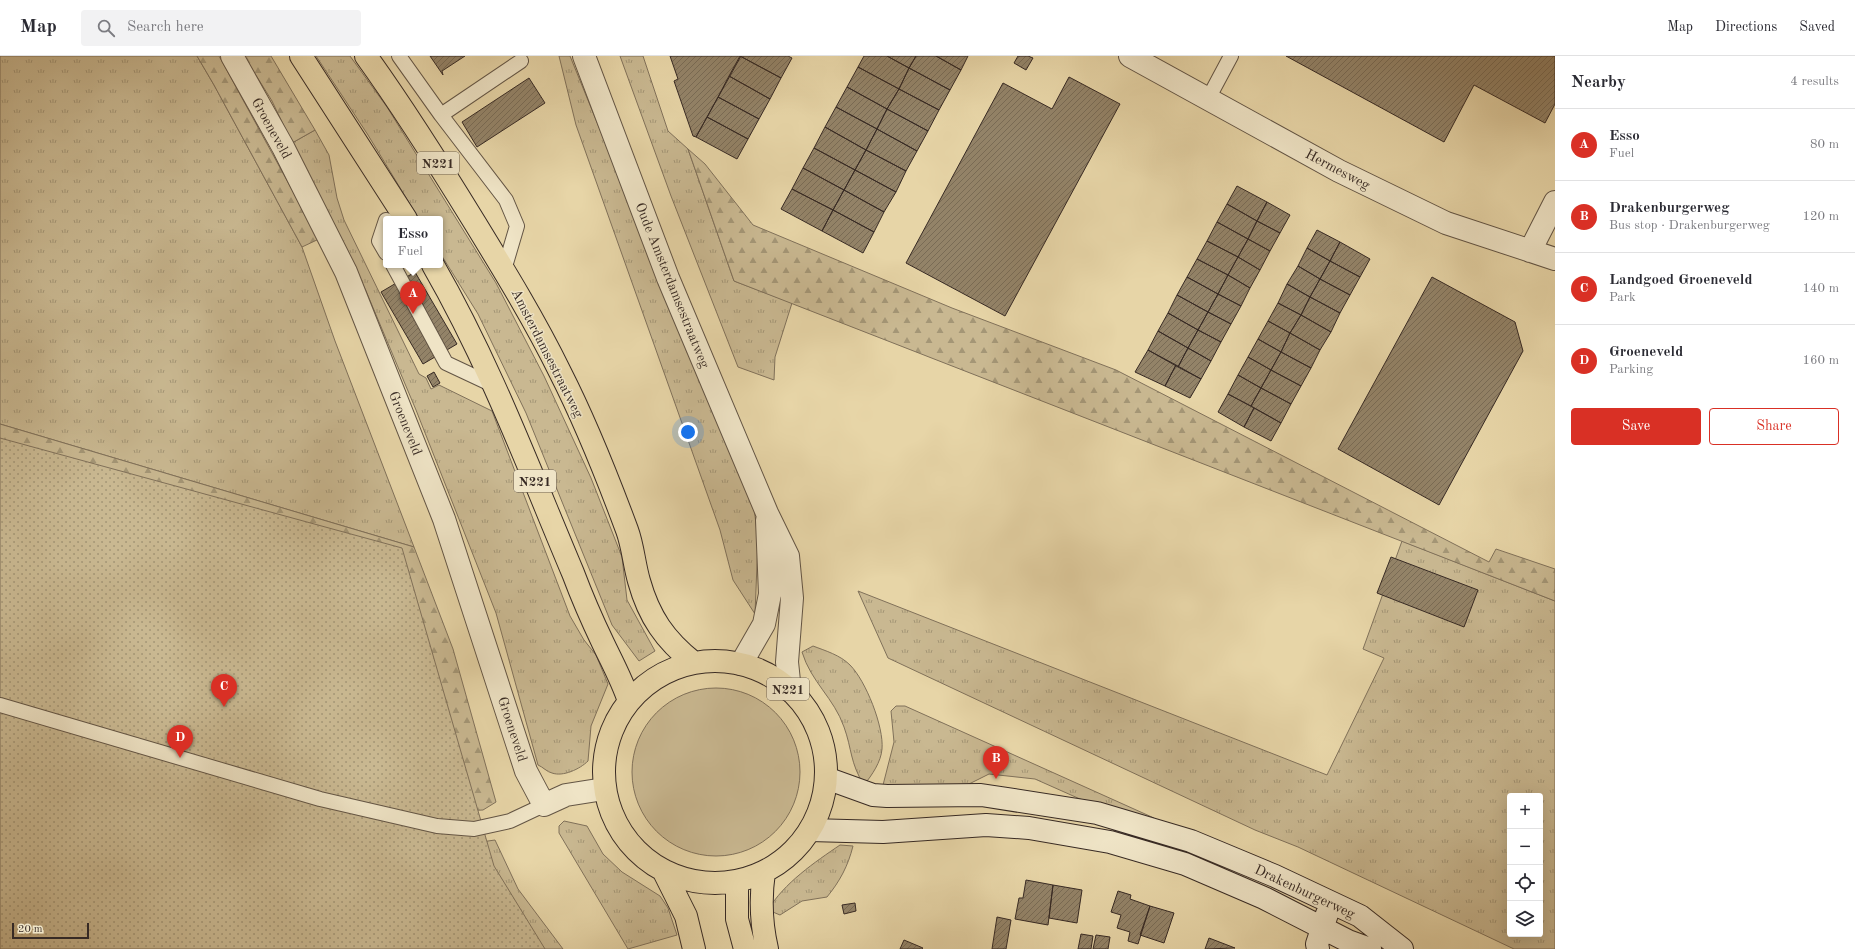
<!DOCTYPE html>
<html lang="en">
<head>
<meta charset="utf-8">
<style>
  body { margin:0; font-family:"Old Standard TT",serif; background:#f2f2f3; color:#2b2b33 }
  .controls { position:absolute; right:12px; bottom:12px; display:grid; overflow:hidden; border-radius:4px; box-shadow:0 4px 16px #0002 }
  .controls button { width:36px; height:36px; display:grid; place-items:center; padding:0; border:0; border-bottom:1px solid #e1e1e2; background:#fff; color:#2b2b33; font:20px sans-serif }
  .scale { position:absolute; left:12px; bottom:10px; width:77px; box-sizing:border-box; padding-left:4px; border:2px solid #372a24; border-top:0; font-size:11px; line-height:14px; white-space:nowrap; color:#372a24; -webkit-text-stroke:3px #efe4c6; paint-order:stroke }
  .you { position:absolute; left:688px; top:376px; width:14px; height:14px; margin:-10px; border:3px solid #fff; border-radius:50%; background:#1a73e8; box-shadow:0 0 0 6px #1a73e833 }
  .badge { display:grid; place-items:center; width:26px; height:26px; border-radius:50%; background:#d93025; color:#fff; font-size:13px; font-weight:700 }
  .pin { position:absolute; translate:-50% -33px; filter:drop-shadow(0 1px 2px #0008) }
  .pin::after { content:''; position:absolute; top:21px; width:14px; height:12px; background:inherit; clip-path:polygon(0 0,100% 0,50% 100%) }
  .popup { position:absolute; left:383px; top:160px; width:60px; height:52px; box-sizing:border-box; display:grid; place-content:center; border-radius:4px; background:#fff; filter:drop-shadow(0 1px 3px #0005); font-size:13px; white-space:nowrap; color:#7c7c81 }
  .popup b { font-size:15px; color:#2b2b33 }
  .popup::after { content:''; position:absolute; left:50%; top:100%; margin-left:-8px; border:8px solid transparent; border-top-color:#fff }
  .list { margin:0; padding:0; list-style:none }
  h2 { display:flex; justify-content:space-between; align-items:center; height:52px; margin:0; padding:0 16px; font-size:17px }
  h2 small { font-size:13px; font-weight:400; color:#7c7c81 }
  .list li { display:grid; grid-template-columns:26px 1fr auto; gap:12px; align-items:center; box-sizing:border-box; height:72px; padding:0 16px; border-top:1px solid #e1e1e2 }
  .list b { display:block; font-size:15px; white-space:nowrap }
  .list p { margin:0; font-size:13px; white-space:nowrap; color:#7c7c81 }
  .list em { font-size:13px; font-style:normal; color:#7c7c81 }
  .actions { display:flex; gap:8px; padding:12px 16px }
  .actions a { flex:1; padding:9px 0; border:1px solid #d93025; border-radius:4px; text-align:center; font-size:14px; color:#d93025 }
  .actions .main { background:#d93025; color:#fff }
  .icon { flex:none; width:22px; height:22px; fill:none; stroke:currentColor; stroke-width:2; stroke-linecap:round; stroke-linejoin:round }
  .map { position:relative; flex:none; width:1555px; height:893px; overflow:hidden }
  header { display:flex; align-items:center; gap:24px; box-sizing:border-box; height:56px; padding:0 20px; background:#fff; border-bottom:1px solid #e1e1e2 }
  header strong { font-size:19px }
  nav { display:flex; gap:22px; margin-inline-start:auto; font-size:14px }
  .search { width:280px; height:36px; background:#f2f2f3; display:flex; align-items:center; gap:10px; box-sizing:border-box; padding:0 14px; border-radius:4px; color:#7c7c81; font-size:15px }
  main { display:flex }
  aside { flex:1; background:#fff }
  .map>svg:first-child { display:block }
  .grass { fill:url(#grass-tufts); stroke:#80715a; fill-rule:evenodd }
  .forest { fill:url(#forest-firs); stroke:#80715a }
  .park { fill:url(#park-dots); stroke:#80715a }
  .garden { fill:#c9b891; stroke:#80715a }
  .building { fill:url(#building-hatch); stroke:#372a24 }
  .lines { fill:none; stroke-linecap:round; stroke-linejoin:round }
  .lane-casing { stroke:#635545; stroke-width:16 }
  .street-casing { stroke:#635545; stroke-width:24 }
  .secondary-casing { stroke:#372a24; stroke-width:24 }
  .primary-casing { stroke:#372a24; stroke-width:24 }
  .lane { stroke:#efe4c6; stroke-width:14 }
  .street { stroke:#efe4c6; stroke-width:22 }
  .secondary { stroke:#efe4c6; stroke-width:22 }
  .primary { stroke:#e7d5a7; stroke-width:22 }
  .labels { text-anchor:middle; stroke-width:3; stroke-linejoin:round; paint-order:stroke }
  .shield { fill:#efe4c6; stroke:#6e6255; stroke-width:1 }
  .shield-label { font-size:13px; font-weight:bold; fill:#372a24 }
  .street-label { font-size:14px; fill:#372a24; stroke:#efe4c6 }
</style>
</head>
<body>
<header>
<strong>Map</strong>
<div class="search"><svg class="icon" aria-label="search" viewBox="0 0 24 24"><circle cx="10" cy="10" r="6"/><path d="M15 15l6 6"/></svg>Search here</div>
<nav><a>Map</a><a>Directions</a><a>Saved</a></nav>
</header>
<main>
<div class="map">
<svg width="1555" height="893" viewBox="0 0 1555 893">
  <defs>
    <pattern id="grass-tufts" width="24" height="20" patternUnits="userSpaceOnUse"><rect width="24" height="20" fill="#c9b891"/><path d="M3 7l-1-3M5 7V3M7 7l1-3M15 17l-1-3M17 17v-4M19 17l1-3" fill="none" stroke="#a49676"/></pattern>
    <pattern id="forest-firs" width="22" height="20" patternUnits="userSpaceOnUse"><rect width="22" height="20" fill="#c9b891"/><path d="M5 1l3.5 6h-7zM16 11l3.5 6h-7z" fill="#a49676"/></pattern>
    <pattern id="park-dots" width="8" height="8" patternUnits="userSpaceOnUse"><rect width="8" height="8" fill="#c9b891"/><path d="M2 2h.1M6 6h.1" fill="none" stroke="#a49676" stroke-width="1.8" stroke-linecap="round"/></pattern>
    <pattern id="building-hatch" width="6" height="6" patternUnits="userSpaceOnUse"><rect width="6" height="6" fill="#938368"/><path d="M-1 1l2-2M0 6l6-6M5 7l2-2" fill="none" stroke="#796b55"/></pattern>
  </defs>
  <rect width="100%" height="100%" fill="#e7d5a7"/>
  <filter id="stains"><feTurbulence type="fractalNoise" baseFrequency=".005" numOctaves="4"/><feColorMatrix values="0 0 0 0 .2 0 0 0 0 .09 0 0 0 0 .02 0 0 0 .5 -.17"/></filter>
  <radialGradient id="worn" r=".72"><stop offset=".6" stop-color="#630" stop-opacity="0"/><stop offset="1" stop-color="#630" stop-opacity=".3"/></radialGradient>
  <path class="grass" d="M0 0H197L214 29 302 191 335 285 414 491 0 368Z
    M316 0H350L387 51 496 227 544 320 591 422 622 501 627 544 655 595 639 605 612 569 526 357 478 258 440 197V163H419L368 79Z
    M559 0H570L754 452 758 483 755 558 733 524 720 474 576 69Z
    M620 0H643L668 75 688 93 734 225 792 247 775 301 774 324 738 311 671 140Z
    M315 74 329 99 337 142 344 164 419 318 426 322 431 333 439 329 492 355 570 560 584 584 596 599 608 628 591 670 588 705C580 713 563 721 552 717 547 716 543 711 538 709L496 557 416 354 366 235 292 87Z
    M1402 485 1555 545V893H1514L1298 791 1255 774 888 602 858 535 1327 719 1384 602 1363 593ZM1510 740H1540V878H1510Z
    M813 590C826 595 840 599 850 609 866 625 884 671 882 693 881 706 872 719 864 729 850 707 852 693 844 671 834 642 811 626 802 596Z
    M896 650H905L1154 762 1155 766 1080 743 1035 723 989 718 965 730 882 733 894 686 891 655Z
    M564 765 587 770 603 798 622 816 660 840 668 852 677 879 628 893 559 777V770Z
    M495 784 518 833 563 893H521L481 786Z
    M840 789 853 790C848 810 840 825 827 841L802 845 780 859 768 854C784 827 815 806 840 789Z"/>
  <path class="forest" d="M197 0H219L319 183 302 191 214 29Z
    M244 0H271L315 74 292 87 272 45Z
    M688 93 705 108 753 169 952 252 1116 314 1489 506 1496 493 1555 513V545L734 225Z
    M0 368 414 491 453 593 496 746 483 754 458 755 0 487Z"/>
  <path class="park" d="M0 382 402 492 494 810 545 893H0Z"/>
  <path class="garden" d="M632 716a84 84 0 1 1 168 0a84 84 0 1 1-168 0Z"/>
  <path class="building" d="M430 0H465L442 15 443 19Z
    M670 0H741L696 81 693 80 674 25 678 23Z
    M740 0H788L792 2 781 22Z
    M740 0 781 22 770 43 729 20Z
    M864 0H887L909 12 899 33 858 11Z
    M887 0H916L909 12Z
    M916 0H936L961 14 950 34 909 12Z
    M936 0H968L961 14Z
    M1018 0H1028L1033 2 1026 14 1014 7Z
    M1286 0H1555V48L1545 67 1474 29 1444 86Z
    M858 11 899 33 887 53 847 31Z
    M909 12 950 34 939 54 899 33Z
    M729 20 770 43 759 63 718 41Z
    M1069 21 1120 48 1005 260 906 207 1003 27 1052 53Z
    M529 22 545 47 477 91 462 66Z
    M847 31 887 53 877 73 836 51Z
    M899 33 939 54 928 75 887 53Z
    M718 41 759 63 748 83 707 61Z
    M836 51 877 73 866 94 825 71Z
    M887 53 928 75 917 95 877 73Z
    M707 61 748 83 737 103 696 81Z
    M825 71 866 94 855 114 814 92Z
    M877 73 917 95 906 115 866 94Z
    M814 92 855 114 844 134 803 112Z
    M866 94 906 115 896 136 855 114Z
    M803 112 844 134 833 154 792 133Z
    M855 114 896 136 884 156 844 134Z
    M1237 130 1267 146 1257 165 1227 148Z
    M792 133 833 154 822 175 781 153Z
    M844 134 884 156 874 176 833 154Z
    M1267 146 1290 159 1280 177 1257 165Z
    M1227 148 1257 165 1248 183 1217 166Z
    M833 154 874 176 863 197 822 175Z
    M1257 165 1280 177 1270 195 1248 183Z
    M1217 166 1248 183 1238 201 1207 185Z
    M1317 174 1340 186 1330 205 1307 192Z
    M1248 183 1270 195 1260 214 1238 201Z
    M1207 185 1238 201 1228 219 1197 203Z
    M1340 186 1370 203 1360 221 1330 205Z
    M1307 192 1330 205 1320 223 1298 210Z
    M1238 201 1260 214 1250 232 1228 219Z
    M1197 203 1228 219 1218 238 1187 221Z
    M1330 205 1360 221 1350 239 1320 223Z
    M1298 210 1320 223 1310 241 1287 228Z
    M415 216 457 288 423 308 381 236Z
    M1228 219 1250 232 1241 250 1218 238Z
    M1187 221 1218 238 1208 256 1177 239Z
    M1432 221 1515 266 1523 295 1439 449 1338 393Z
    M1320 223 1350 239 1340 257 1310 241Z
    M1287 228 1310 241 1301 259 1278 247Z
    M1218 238 1241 250 1231 268 1208 256Z
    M1177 239 1208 256 1198 274 1168 257Z
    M1310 241 1340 257 1331 276 1301 259Z
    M1278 247 1301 259 1290 277 1268 265Z
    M1208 256 1231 268 1221 286 1198 274Z
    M1168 257 1198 274 1188 292 1158 275Z
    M1301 259 1331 276 1320 294 1290 277Z
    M1268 265 1290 277 1281 296 1258 283Z
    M1198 274 1221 286 1211 305 1188 292Z
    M1158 275 1188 292 1178 311 1148 294Z
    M1290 277 1320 294 1311 312 1281 296Z
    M1258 283 1281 296 1271 314 1248 301Z
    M1188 292 1211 305 1201 323 1178 311Z
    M1148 294 1176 309 1165 330 1135 316Z
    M1281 296 1311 312 1301 330 1271 314Z
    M1248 301 1271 314 1261 332 1238 319Z
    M1176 309 1201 323 1190 342 1165 330Z
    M1271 314 1301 330 1291 348 1261 332Z
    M434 316 440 327 433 331 427 320Z
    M1238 319 1261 332 1251 350 1228 338Z
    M1261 332 1291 348 1281 367 1251 350Z
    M1228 338 1254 352 1244 371 1218 356Z
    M1254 352 1281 367 1271 385 1244 371Z
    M1391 501 1478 534 1464 571 1377 537Z
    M1026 824 1053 829 1048 869 1015 863 1019 842H1023Z
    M1053 829 1082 834 1077 867 1049 862Z
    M1118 835 1131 839 1130 843 1150 850 1138 888 1128 885 1130 876 1117 872 1121 859 1111 856Z
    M855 847 856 855 844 858 842 849Z
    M1150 850 1174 857 1164 887 1140 879Z
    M997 861 1011 864 1006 893H992Z
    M1081 878 1093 880 1091 893H1078Z
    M1096 879 1110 881 1108 893H1093Z
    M1209 882 1235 892 1205 893Z
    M904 884 923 892 922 893H900Z"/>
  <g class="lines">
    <g class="lane-casing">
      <path id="lane" d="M399 0 441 59 506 144 517 170 504 214
        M1208 43 1231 0
        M441 59 521 5
        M386 164 379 185 386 197
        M393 209 446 307 495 330
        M0 649 320 743 437 770 474 773 510 765 544 749"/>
    </g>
    <g class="street-casing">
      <path id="street" d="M232 0 283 91 346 216 444 463 526 715 544 749 566 739 604 733
        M584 0 668 222 767 457 788 500 792 542 787 606 790 635
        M1130 0 1339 115 1446 167 1555 203
        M1530 195 1555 146
        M741 608 764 568 770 538 767 464"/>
    </g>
    <g class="secondary-casing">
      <path id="secondary" d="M826 722 873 739 887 740 981 739 1097 757 1191 785 1275 820 1360 860 1402 893
        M810 774 883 776 986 769 1029 772 1110 786 1185 808 1264 842 1348 885 1370 893
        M1318 893 1317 888 1327 858"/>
    </g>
    <g class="primary-casing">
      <path id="primary" d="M301 0 406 163
        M366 0C405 54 440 110 475 167 505 216 535 265 560 316 586 367 607 420 627 474 633 490 634 508 639 525 649 561 665 584 694 607
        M433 209C490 308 529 413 573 517 582 541 592 564 603 587 612 606 622 624 629 645
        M604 716a111 111 0 1 1 222 0a111 111 0 1 1-222 0Z
        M663 814 686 860 694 893
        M764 816C760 843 761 867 767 893
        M737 825V863L745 893"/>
    </g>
    <use href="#lane" class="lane"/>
    <use href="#street" class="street"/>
    <use href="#secondary" class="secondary"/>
    <use href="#primary" class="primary"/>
  </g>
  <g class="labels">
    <g class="shield">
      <rect x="417" y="96" width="42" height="22" rx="3"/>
      <rect x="514" y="414" width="42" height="22" rx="3"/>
      <rect x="767" y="622" width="42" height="22" rx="3"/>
    </g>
    <g class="shield-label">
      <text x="438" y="112">N221</text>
      <text x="535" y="430">N221</text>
      <text x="788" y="638">N221</text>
    </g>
    <g class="street-label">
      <text transform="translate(272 72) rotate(61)" y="5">Groeneveld</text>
      <text transform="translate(1338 113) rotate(28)" y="5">Hermesweg</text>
      <text transform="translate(673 229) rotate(68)" y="5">Oude Amsterdamsestraatweg</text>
      <text transform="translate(548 297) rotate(63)" y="5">Amsterdamsestraatweg</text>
      <text transform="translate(406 367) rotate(68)" y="5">Groeneveld</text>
      <text transform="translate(513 673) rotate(72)" y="5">Groeneveld</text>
      <text transform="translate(1305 835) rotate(25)" y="5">Drakenburgerweg</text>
    </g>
  </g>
  <rect width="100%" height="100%" filter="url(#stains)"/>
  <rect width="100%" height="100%" fill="url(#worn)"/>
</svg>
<div class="controls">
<button>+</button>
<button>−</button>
<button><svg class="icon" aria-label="locate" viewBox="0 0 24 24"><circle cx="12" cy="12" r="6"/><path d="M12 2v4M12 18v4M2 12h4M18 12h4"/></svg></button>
<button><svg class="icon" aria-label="layers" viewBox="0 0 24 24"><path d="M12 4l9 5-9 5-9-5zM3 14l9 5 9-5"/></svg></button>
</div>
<div class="scale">20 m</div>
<div class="you"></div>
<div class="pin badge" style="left:413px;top:258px">A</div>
<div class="popup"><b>Esso</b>Fuel</div>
<div class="pin badge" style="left:996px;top:723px">B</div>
<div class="pin badge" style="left:224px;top:651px">C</div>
<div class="pin badge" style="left:180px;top:702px">D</div>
</div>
<aside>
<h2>Nearby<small>4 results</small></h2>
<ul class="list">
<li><span class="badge">A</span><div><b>Esso</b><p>Fuel</p></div><em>80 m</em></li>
<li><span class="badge">B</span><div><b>Drakenburgerweg</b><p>Bus stop · Drakenburgerweg</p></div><em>120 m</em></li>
<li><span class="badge">C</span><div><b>Landgoed Groeneveld</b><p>Park</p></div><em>140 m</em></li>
<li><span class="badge">D</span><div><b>Groeneveld</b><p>Parking</p></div><em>160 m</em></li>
</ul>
<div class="actions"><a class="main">Save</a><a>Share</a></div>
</aside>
</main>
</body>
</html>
